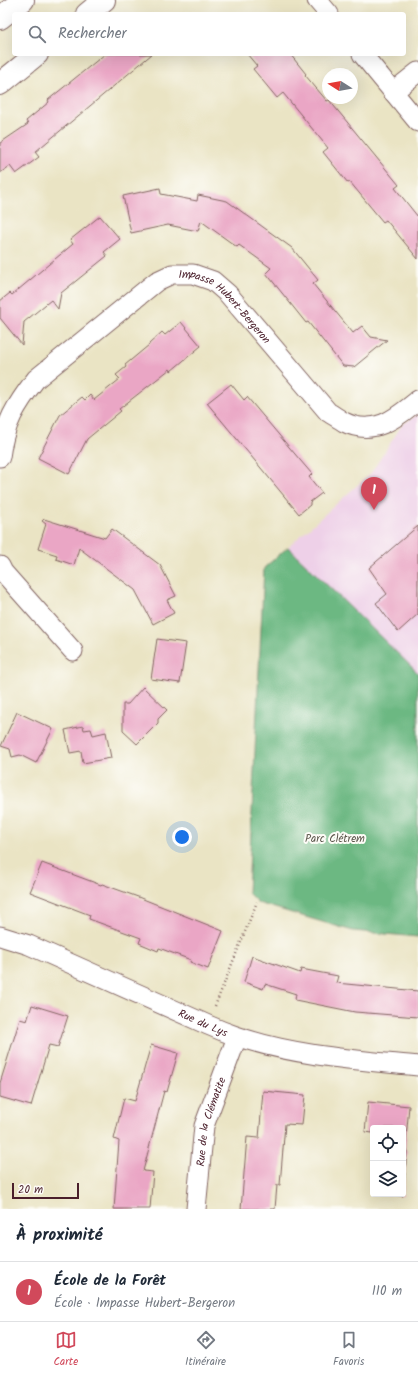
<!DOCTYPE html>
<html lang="fr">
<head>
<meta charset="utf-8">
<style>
  body { margin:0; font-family:Kalam,sans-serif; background:#f6f6f7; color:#1f2937 }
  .controls { position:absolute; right:12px; bottom:12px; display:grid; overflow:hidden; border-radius:4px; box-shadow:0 4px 16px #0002 }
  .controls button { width:36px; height:36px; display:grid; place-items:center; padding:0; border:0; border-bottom:1px solid #e0e1e3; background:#fff; color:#1f2937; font:20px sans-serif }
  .compass { position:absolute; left:322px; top:68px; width:36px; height:36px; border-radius:50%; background:#fff; box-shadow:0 4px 16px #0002; rotate:281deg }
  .scale { position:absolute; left:12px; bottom:10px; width:67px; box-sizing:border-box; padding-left:4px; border:2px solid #4a1f2b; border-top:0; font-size:11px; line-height:14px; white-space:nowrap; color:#4a1f2b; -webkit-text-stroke:3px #fdfcf7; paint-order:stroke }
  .you { position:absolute; left:182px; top:837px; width:14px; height:14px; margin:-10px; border:3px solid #fff; border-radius:50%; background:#1a73e8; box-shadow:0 0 0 6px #1a73e833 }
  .badge { display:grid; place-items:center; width:26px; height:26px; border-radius:50%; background:#d1495b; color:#fff; font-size:13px; font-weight:700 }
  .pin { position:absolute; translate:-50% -33px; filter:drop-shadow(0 1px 2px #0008) }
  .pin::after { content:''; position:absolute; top:21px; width:14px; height:12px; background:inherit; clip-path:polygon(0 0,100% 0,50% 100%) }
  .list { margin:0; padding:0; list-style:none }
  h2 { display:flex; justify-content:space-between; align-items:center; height:52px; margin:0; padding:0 16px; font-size:17px }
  h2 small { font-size:13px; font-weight:400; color:#747a83 }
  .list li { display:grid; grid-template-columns:26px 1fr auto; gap:12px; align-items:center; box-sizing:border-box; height:60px; padding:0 16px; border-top:1px solid #e0e1e3 }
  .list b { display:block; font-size:15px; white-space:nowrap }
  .list p { margin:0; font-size:13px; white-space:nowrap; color:#747a83 }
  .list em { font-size:13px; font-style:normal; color:#747a83 }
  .icon { flex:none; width:22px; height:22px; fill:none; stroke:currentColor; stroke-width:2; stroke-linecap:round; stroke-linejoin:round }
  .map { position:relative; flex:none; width:418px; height:1209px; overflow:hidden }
  .search { position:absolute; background:#fff; box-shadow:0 4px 16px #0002; left:12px; right:12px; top:12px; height:44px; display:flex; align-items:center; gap:10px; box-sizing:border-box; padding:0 14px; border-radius:4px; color:#747a83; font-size:15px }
  .sheet { height:112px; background:#fff }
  nav { display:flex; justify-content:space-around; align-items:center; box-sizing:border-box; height:56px; border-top:1px solid #e0e1e3; background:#fff; font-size:11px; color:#747a83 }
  nav a { display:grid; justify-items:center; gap:2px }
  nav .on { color:#d1495b }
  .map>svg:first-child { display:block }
  .built { fill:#eed0e8 }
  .forest { fill:#6cb882; stroke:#5b6c56 }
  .building { fill:#eaa6c5 }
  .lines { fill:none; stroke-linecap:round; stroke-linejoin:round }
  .street-casing { stroke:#826461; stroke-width:21 }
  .secondary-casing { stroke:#826461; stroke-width:24 }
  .path { stroke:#826461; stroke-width:2.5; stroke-dasharray:1 3; stroke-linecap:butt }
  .street { stroke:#fff; stroke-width:19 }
  .secondary { stroke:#fff; stroke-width:22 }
  .labels { text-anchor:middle; stroke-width:4; stroke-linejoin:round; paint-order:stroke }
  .street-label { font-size:11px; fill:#4a1f2b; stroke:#fdfcf7 }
  .park-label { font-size:11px; fill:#5c564c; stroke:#fdfcf7 }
</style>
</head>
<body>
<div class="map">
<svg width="418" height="1209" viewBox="0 0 418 1209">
  <rect width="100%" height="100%" fill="#fdfcf7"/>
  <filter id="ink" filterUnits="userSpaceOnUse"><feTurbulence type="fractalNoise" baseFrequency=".025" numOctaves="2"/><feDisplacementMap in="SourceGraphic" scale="8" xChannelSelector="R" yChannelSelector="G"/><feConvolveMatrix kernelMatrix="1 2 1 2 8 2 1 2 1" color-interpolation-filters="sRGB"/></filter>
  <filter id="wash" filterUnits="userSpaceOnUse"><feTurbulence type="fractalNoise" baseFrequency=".012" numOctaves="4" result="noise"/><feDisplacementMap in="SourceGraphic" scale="16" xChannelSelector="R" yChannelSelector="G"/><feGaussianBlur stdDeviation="0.9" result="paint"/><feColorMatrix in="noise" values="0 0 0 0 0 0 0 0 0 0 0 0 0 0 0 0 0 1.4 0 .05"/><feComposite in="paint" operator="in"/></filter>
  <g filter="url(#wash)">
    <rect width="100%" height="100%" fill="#eae4c4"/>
    <path class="built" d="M418 414V673L288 547 371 473 402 425Z"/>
    <path class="forest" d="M288 547 418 673V937L353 931 258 903 248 893 264 568Z"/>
    <g id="blocks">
      <path class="building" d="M105 54H152L35 152 39 157 16 174 10 166 0 173V143L28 124 26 121 49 102 48 100Z
        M247 54H290L306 74 305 75 327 101 329 100 399 185 395 188 418 217V259L386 220 383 222 350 182 348 183 323 152 328 148 283 93 277 98 253 69 257 66Z
        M160 188 161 194 197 201 198 195 227 201 292 248 318 280 313 284 353 333 362 326 371 337 387 340 354 367 343 366 308 322 306 323 266 273 271 268 239 245 237 247 201 221 198 231 168 225 131 233 123 196Z
        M100 216 120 239 104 252 107 256 61 293 58 309 51 300 24 322 22 345 0 318V301L10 293 12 295 73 244 70 240Z
        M181 322 201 346 171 371 170 369 119 409 121 411 87 439 69 474 38 458 60 415 82 397 85 400 90 395 94 400 120 379 116 375 126 367 125 365 149 345V344L162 332 165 335Z
        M231 384 244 400 247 397 300 460 312 474 309 477 322 493 310 502V505L299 514 207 403Z
        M44 519 105 538 112 529 160 565 176 596 167 600 174 613 153 624 135 590 79 548 74 565 56 559 57 555 38 549 46 524 42 521Z
        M418 526V614L398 632 376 603 387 594 369 568Z
        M157 639 186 643 180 683 151 679Z
        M143 687 167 710 158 719V723L137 744 123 731V704H128Z
        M17 712 53 729 36 763 20 755 12 757 10 749 1 746Z
        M83 726 84 730 91 729 93 735 106 732 111 758 83 763 81 751 70 753 65 730Z
        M42 863 101 885 102 884 138 897 223 931 208 969 190 962 191 960 159 948 158 951 139 943 141 938 89 919 90 915 30 892Z
        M252 956 300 973 301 969 338 976 336 983 418 991V1017L355 1012 295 1000 296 994 265 984 263 989 244 982Z
        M32 1005 68 1016 58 1047 49 1045 31 1106 0 1097V1083L20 1019 27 1021Z
        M151 1045 178 1053 167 1092 164 1091 143 1171 153 1172 150 1209H114L119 1141 114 1139 124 1098 135 1101Z
        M263 1091 305 1095 302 1125 285 1124 280 1185H277L275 1209H241L247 1137 259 1138Z
        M368 1102 409 1106 405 1150H407L403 1196 376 1194H403V1128H373V1133L365 1132Z"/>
    </g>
  </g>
  <g filter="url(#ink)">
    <use href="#blocks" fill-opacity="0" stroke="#826461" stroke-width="1"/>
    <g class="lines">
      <g class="street-casing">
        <g id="street">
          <path d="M317 0 329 14"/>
          <path d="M362 54 418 122"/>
          <path d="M393 92 418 72"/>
          <path id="s1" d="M0 457C4 424 16 405 36 379L157 281 172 274H193L213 281 228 294 328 412C333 415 339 419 344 422 374 437 396 418 418 400"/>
          <path d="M0 566 3 572 73 651"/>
          <path id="s2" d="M0 936 29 945 208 1025C217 1029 227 1033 236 1036 294 1056 358 1060 418 1066"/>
          <path id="s3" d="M196 1209 204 1126 237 1037"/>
        </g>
      </g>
      <g class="secondary-casing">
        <path id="secondary" d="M87 14 104 0
          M0 18 23 0
          M0 84 37 54"/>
      </g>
      <path class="path" d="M215 1006 257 902"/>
      <use href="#street" class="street"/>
      <use href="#secondary" class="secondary"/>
    </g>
  </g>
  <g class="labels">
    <g class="street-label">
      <text dy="4" stroke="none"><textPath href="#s1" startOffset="325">Impasse Hubert-Bergeron</textPath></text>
      <text dy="4" stroke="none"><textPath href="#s2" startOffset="221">Rue du Lys</textPath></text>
      <text dy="4" stroke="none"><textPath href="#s3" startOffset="89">Rue de la Clématite</textPath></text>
    </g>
    <g class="park-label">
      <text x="335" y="842">Parc Clétrem</text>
    </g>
  </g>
</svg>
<div class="controls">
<button><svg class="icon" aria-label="locate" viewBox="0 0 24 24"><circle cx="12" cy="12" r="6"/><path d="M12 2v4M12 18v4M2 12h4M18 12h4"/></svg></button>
<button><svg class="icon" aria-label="layers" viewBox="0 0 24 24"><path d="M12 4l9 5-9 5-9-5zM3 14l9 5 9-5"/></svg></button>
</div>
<svg class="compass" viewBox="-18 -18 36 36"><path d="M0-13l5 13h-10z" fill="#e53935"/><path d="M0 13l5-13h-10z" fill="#747a83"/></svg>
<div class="scale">20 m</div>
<div class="you"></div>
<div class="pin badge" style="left:374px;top:510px">1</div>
<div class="search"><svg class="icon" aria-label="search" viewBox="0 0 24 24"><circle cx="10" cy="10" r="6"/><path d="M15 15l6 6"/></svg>Rechercher</div>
</div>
<section class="sheet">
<h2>À proximité<small></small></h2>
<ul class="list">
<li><span class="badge">1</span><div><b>École de la Forêt</b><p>École · Impasse Hubert-Bergeron</p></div><em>110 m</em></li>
</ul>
</section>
<nav>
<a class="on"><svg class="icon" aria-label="map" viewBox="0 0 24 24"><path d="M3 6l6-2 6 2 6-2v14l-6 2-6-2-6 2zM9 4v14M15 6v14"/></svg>Carte</a>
<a><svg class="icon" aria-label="directions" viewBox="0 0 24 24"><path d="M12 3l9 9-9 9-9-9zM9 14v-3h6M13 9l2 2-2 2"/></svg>Itinéraire</a>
<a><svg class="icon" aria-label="saved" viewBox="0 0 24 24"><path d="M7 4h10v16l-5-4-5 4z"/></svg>Favoris</a>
</nav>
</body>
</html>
